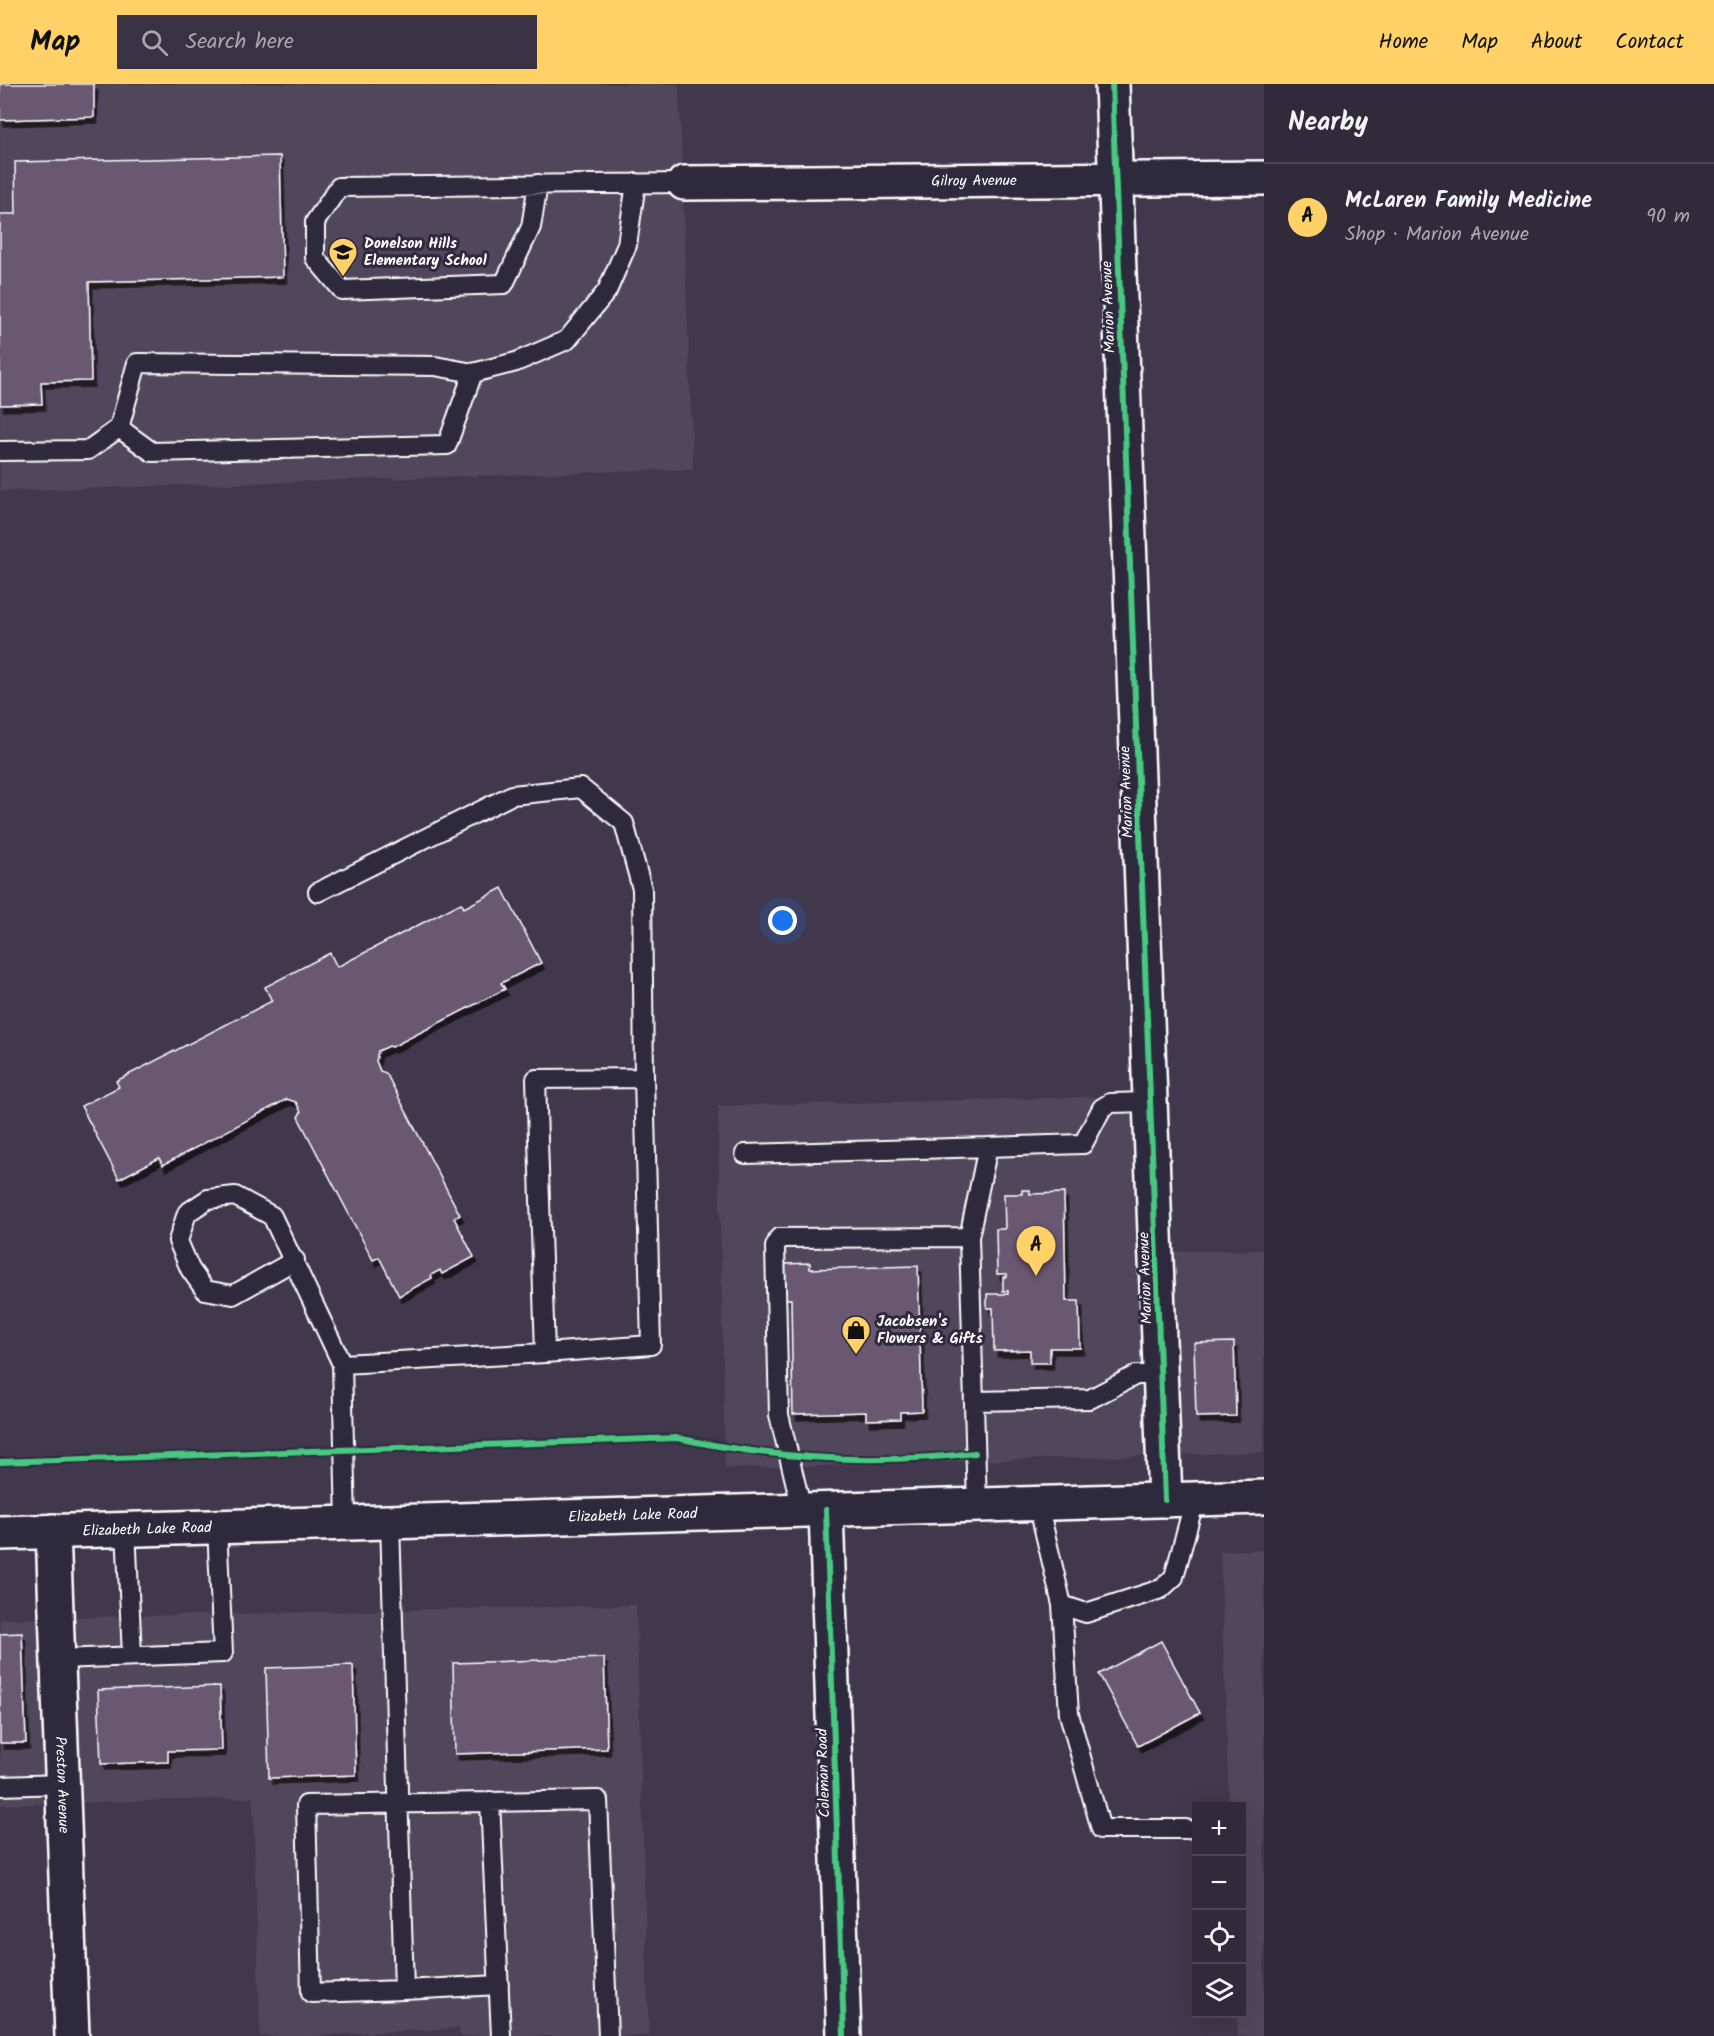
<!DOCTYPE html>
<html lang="en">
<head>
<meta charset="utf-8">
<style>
  body { margin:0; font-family:Kalam,sans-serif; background:#393242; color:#f1f3f6 }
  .controls { position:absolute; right:18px; bottom:18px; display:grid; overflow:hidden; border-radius:0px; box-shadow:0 6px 24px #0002 }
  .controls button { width:54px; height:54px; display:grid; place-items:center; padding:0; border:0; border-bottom:2px solid #4c4654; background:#312a3a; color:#f1f3f6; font:30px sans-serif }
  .you { position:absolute; left:783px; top:837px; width:21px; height:21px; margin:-15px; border:4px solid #fff; border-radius:50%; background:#1a73e8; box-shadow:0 0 0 9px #1a73e833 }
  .badge { display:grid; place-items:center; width:39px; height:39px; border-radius:50%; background:#ffd166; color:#111; font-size:20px; font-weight:700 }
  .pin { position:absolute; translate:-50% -50px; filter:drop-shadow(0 2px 3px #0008) }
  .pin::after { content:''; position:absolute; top:32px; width:21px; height:18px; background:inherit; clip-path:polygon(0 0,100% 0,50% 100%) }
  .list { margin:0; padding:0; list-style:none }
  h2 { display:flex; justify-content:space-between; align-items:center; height:78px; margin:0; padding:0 24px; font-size:26px }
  h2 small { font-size:20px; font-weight:400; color:#a8a7af }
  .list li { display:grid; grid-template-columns:39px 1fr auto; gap:18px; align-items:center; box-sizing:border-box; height:108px; padding:0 24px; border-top:2px solid #4c4654 }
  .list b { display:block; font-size:22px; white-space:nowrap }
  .list p { margin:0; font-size:20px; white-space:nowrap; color:#a8a7af }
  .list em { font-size:20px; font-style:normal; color:#a8a7af }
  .icon { flex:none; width:33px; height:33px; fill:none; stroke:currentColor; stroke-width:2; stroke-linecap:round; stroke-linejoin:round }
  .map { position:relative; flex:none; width:1264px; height:1952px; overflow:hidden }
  header { display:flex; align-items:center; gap:36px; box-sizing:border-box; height:84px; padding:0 30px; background:#ffd166; color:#111 }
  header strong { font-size:28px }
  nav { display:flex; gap:33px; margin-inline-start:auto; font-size:21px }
  .search { width:420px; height:54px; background:#393242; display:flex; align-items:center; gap:15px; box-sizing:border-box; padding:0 21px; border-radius:0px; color:#a8a7af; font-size:22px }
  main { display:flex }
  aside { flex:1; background:#312a3a }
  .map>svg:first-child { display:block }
  .built { fill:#51465b }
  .building { fill:#6a5872; stroke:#fff; stroke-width:1.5; filter:url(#shadow) }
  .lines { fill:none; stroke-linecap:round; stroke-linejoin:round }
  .lane-casing { stroke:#fff; stroke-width:22 }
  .street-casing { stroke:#fff; stroke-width:38 }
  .secondary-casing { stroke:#fff; stroke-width:38 }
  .lane { stroke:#2f2a3d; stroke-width:18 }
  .street { stroke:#2f2a3d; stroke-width:33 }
  .secondary { stroke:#2f2a3d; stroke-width:33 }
  .cycleway-casing { stroke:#2f2a3d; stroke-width:10 }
  .cycleway { stroke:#46c982; stroke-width:6 }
  .labels { text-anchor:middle; stroke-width:6; stroke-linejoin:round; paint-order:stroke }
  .street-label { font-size:15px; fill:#fff; stroke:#2f2a3d }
  .poi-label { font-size:15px; font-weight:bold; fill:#fff; stroke:#2f2a3d; text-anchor:start }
</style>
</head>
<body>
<header>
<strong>Map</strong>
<div class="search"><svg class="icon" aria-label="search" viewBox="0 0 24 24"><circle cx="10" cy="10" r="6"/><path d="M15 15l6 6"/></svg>Search here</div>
<nav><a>Home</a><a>Map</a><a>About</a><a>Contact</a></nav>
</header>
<main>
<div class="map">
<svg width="1264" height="1952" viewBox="0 0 1264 1952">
  <defs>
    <filter id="shadow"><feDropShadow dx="3.5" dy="6" stdDeviation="0" flood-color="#0009"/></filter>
  </defs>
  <rect width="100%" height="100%" fill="#41384d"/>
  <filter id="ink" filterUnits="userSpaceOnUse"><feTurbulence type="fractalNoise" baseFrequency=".0167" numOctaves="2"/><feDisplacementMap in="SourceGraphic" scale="12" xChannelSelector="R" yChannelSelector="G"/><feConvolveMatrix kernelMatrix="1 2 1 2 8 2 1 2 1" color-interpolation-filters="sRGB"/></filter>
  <g filter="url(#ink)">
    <path class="built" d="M0 0H679L693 385 0 407Z
      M1136 1012 1141 1168 1264 1166V1368L725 1385 718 1022Z
      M1264 1466V1952H1238L1237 1930H1242V1722H1229L1220 1467Z
      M636 1521 649 1952H460L459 1944 316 1952H260L253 1714 0 1721V1535Z"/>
    <path class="building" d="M0 0H94V33L0 36Z
      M280 72 283 193 89 198 91 297 41 298 42 320 0 321V130H16L15 78Z
      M502 804 541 879 501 899 505 905 392 963 389 962 378 967 376 977 380 987 386 989 460 1131 454 1134 474 1173 442 1190 440 1186 431 1191 432 1194 399 1212 379 1173 373 1176 298 1033 301 1028 296 1018 287 1015 163 1081 159 1074 119 1095 81 1022 119 1003 116 997 272 917 265 903 330 869 337 883 461 819 464 824Z
      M1022 1106H1030V1110L1064 1109 1066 1217H1079L1080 1264H1050V1279H1030V1266L994 1267 993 1224H987V1210H1008V1207H1003V1193H1007V1190H997L996 1145H1005L1004 1110H1022Z
      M810 1179V1185L918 1182 922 1327 900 1328V1335L866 1336V1328L793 1330 791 1215H786L785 1180Z
      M1234 1258 1236 1332 1196 1333 1194 1259Z
      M22 1549 26 1659H0V1550Z
      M1161 1557 1200 1629 1138 1662 1099 1590Z
      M604 1574 607 1665 455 1670 453 1579Z
      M353 1581 356 1691 269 1694 266 1584Z
      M220 1602 222 1666 168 1667V1678L101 1680 98 1606Z"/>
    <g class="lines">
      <g class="lane-casing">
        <path id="lane" d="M538 100 531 143 504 200 342 206 315 174V138L339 103 684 99
          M137 279 435 282 473 289 447 361 152 368 119 344Z
          M473 289 516 278 567 256 607 207 627 161 636 99
          M0 367 88 366 119 344
          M318 808 512 711 581 704 624 739 642 805 644 994
          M745 1070 988 1063
          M969 1153 988 1063 1083 1060 1102 1024 1110 1019 1150 1018
          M295 1176 233 1211 205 1206 190 1185 178 1157 187 1129 208 1115 235 1112 272 1132 342 1280 346 1439
          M342 1280 545 1269 536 995 644 994 651 1261 545 1269
          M974 1317 1090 1315 1136 1291H1161
          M1038 1420 1062 1521 1086 1529 1161 1505 1174 1493 1195 1415
          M802 1426 779 1331 775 1163 779 1154 969 1153 977 1421
          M390 1438 404 1906 311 1909 306 1721 598 1716 608 1952
          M126 1445 132 1572
          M1062 1521 1069 1630 1101 1745H1186
          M58 1575 223 1569 217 1443
          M0 1702 63 1700
          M490 1717 501 1952
          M404 1906 499 1901"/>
      </g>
      <g class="street-casing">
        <g id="street">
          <path d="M1112 0 1165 1416"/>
          <path id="s1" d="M684 99 1264 94"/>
          <path d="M826 1426 844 1952"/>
          <path id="s2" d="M53 1447 72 1952"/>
        </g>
      </g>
      <g class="secondary-casing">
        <g id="secondary">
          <path id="s3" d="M0 1449 1264 1413"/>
        </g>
      </g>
      <use href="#lane" class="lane"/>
      <use href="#street" class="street"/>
      <use href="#secondary" class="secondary"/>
      <g class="cycleway-casing">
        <path id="cycleway" d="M1112 0 1165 1416
          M0 1378 677 1354C775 1375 875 1381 975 1369
          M826 1426 844 1952"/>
      </g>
      <use href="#cycleway" class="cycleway"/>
    </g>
  </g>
  <defs>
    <g id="school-pin" transform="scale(1.5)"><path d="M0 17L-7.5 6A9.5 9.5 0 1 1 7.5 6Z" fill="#ffd166" stroke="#2f2a3d"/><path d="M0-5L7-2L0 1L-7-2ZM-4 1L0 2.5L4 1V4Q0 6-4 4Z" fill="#111"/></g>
    <g id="shop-pin" transform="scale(1.5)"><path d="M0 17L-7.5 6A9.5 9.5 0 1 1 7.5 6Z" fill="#ffd166" stroke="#2f2a3d"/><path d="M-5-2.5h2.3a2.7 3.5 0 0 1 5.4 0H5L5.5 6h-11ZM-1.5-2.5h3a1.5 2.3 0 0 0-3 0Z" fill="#111"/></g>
  </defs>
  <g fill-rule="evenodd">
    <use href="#school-pin" x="343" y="168"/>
    <use href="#shop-pin" x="856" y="1246"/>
  </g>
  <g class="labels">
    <g class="street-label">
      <text dy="5" stroke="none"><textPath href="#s1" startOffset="290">Gilroy Avenue</textPath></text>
      <text transform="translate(1108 223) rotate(-92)" y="5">Marion Avenue</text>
      <text transform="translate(1126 708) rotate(-92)" y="5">Marion Avenue</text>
      <text transform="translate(1145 1194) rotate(-92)" y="5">Marion Avenue</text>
      <text dy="5" stroke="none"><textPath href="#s3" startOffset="633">Elizabeth Lake Road</textPath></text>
      <text dy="5" stroke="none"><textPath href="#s3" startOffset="147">Elizabeth Lake Road</textPath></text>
      <text transform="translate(823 1689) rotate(-92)" y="5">Coleman Road</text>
      <text dy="5" stroke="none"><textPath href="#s2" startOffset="254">Preston Avenue</textPath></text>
    </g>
    <g class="poi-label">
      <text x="364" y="164">Donelson Hills<tspan x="364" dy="17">Elementary School</tspan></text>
      <text x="877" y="1242">Jacobsen's<tspan x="877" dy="17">Flowers &amp; Gifts</tspan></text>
    </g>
  </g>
</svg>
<div class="controls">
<button>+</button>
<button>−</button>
<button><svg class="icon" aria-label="locate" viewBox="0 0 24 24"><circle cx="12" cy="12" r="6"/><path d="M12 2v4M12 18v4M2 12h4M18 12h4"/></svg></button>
<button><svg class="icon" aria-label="layers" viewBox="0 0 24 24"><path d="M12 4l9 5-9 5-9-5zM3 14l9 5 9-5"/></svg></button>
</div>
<div class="you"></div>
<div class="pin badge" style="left:1036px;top:1192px">A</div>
</div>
<aside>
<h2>Nearby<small></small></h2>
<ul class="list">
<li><span class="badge">A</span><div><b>McLaren Family Medicine</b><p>Shop · Marion Avenue</p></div><em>90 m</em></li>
</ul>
</aside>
</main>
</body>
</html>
